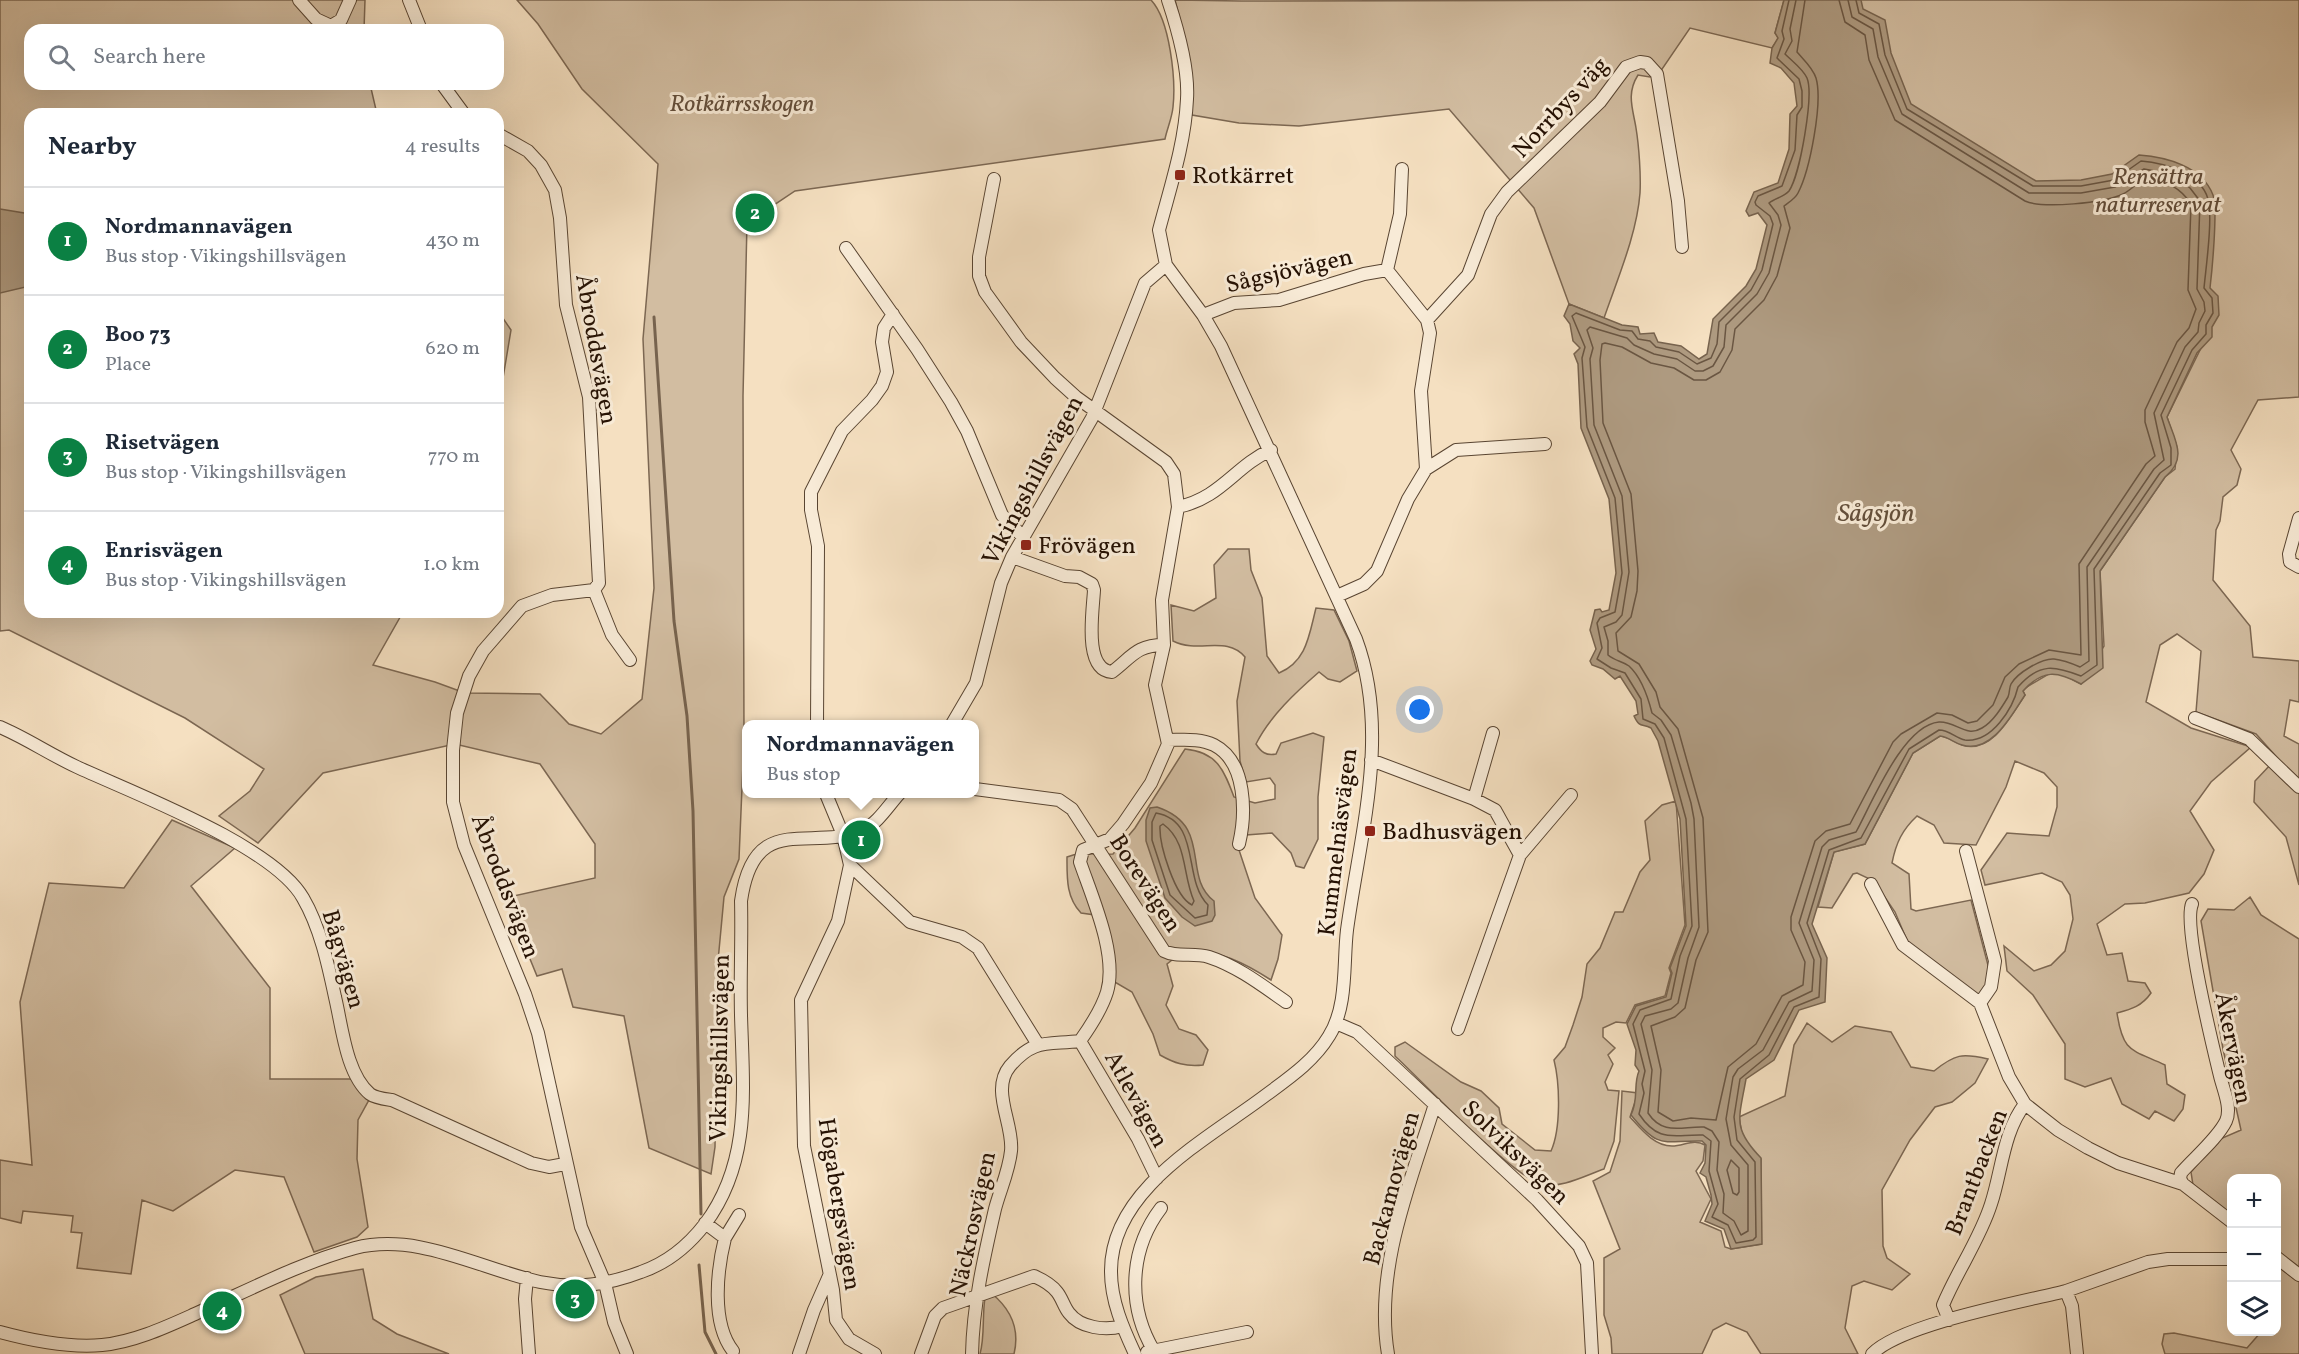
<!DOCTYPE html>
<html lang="en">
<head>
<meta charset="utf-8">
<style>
  body { margin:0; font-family:Vollkorn,serif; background:#f6f6f7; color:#1f2937 }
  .controls { position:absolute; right:18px; bottom:18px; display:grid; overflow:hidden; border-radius:12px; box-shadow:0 6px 24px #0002 }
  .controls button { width:54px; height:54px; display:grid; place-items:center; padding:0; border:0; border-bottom:2px solid #e0e1e3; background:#fff; color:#1f2937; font:30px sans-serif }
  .you { position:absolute; left:1420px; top:710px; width:21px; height:21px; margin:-15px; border:4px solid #fff; border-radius:50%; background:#1a73e8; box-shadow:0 0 0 9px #1a73e833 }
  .badge { display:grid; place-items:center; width:39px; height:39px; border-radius:50%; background:#0b8043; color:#fff; font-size:20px; font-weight:700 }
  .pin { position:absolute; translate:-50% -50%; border:3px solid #fff; box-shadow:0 2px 6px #0006 }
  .popup { position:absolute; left:742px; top:720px; width:237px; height:78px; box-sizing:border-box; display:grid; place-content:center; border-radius:12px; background:#fff; filter:drop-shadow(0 2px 4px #0005); font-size:20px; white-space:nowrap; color:#747a83 }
  .popup b { font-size:22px; color:#1f2937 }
  .popup::after { content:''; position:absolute; left:50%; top:100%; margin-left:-12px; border:12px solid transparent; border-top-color:#fff }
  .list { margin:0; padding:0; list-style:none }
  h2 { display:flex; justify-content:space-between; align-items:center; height:78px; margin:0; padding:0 24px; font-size:26px }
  h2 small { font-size:20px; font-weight:400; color:#747a83 }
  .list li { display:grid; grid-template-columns:39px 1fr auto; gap:18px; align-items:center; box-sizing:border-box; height:108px; padding:0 24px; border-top:2px solid #e0e1e3 }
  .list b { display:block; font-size:22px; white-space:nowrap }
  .list p { margin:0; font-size:20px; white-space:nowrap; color:#747a83 }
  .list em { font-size:20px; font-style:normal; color:#747a83 }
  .icon { flex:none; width:33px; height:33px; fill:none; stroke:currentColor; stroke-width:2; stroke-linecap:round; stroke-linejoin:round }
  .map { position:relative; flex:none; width:2299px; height:1354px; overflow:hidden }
  .search { position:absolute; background:#fff; box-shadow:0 6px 24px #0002; left:24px; top:24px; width:480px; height:66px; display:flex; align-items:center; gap:15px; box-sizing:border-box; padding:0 21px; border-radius:18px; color:#747a83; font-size:22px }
  .panel { position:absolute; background:#fff; box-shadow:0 6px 24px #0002; left:24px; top:108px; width:480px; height:510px; border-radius:18px }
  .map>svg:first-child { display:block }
  .green { fill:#d2bda1; stroke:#7c6752; stroke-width:1.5 }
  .water { fill:#ae9a80; stroke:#77634e; stroke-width:1.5 }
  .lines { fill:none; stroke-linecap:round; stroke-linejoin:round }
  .shore { stroke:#6a5642; stroke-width:1.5 }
  .stream { stroke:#77634e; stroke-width:3 }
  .minor-casing { stroke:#594532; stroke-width:14 }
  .minor { stroke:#f8ebd7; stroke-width:12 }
  .poi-dot { fill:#8f2418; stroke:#f8ebd7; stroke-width:2 }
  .labels { text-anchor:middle; stroke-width:6; stroke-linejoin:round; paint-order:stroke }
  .park-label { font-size:24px; font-style:italic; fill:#624d3a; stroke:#f8ebd7 }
  .street-label { font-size:24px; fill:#251103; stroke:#f8ebd7 }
  .poi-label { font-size:24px; fill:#251103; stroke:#f8ebd7; text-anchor:start }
  .water-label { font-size:26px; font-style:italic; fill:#634f3b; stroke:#f8ebd7 }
</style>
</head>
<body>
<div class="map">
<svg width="2299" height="1354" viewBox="0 0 2299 1354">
  <rect width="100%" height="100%" fill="#f5e0c1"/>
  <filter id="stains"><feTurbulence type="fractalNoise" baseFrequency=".00333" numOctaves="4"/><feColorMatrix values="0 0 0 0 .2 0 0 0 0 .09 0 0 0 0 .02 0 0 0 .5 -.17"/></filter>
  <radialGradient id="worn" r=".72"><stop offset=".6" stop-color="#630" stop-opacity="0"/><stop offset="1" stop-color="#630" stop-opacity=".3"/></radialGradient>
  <path class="green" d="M0 0H365L364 30H30V84H370L377 114H30V612H403L373 665 435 682 465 693 540 694 569 724 601 734 642 699 654 588 643 339 658 164 582 89 538 24 517 0H1151C1170 20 1176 80 1173 107 1172 118 1167 129 1165 139L795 191 747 223 743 396 744 740 739 859 724 897 718 961 715 1147 711 1174 649 1148 624 1016 573 1007 562 969 537 976 505 898 595 878V844L540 764 455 744 323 773 258 843 219 816 250 791 264 769 185 718 9 630 0 631Z
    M1175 0 1241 1 1784 0 1775 33 1779 38 1772 48 1690 28 1656 78 1638 75C1626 94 1633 109 1636 128 1639 146 1641 176 1640 193 1637 234 1617 280 1604 318L1569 304 1534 208 1449 109 1299 126 1239 123 1192 115 1183 31Z
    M1823 0H2299V397L2258 400 2231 450 2241 469 2237 485 2223 497 2220 521 2216 530 2213 580 2250 626 2253 657 2299 661V702L2290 700 2284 736 2299 744V782L2256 734 2196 712 2201 651 2177 634 2160 645 2146 702 2191 728 2251 747 2211 782 2190 811 2214 850 2204 874 2189 893 2145 903 2125 904 2097 924 2107 955 2122 953 2128 981 2145 983 2151 993C2142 1006 2132 1009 2117 1013 2123 1053 2131 1049 2165 1065L2167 1084 2185 1095 2183 1109 2174 1121 2155 1111 2149 1119 2122 1104 2111 1078 2085 1087 2065 1079V1044L2033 995 2007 971 2004 946 2034 971 2051 965 2065 951 2073 919 2070 895 2062 882 2042 873 1985 885 1981 870 2007 833 2049 836 2057 807V787L2044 773 2015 761 2006 787 1976 845 1944 843 1934 825 1917 816C1902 830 1896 843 1892 863L1909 874 1911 909 1916 911 1971 900 1989 969 1988 982 1978 996 1909 945 1895 912 1874 881 1857 873 1853 874 1832 908 1818 907 1834 852 1865 844 1913 753 1940 736C1949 737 1954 742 1962 745 1992 755 2012 714 2025 695L2023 691 2025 688 2052 672 2064 675 2081 684 2104 646 2100 571 2165 477 2175 469 2177 447 2167 417 2201 348 1903 270Z
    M498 311 511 330 498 408Z
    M1228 549H1249L1251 570 1262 598 1267 656 1279 673C1307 661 1309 635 1316 608L1334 610 1349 641 1357 671 1340 682 1328 679 1319 672C1296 692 1270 716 1256 744 1261 752 1266 756 1276 754L1281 743 1313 733 1324 737 1318 797V839L1304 868 1296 866 1291 853 1272 833 1246 835 1237 844 1255 898 1282 935 1278 959 1271 980C1243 962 1220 951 1186 949L1167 964 1173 986 1166 1005 1179 1029 1196 1035 1208 1050 1203 1065C1186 1067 1174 1063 1160 1055L1153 1034 1132 992 1113 981 1102 916 1081 913C1066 897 1067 878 1067 857 1082 851 1096 855 1113 854L1135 828 1185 749C1217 752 1224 770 1234 797L1255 803 1275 799V785L1270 778 1246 782 1240 761 1237 701 1245 657C1226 635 1199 654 1173 641L1171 605 1194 611 1216 598 1214 565Z
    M2272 763 2299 792V885L2286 837 2254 802 2255 781Z
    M1676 801 1685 925 1669 968 1671 973 1665 996 1635 1005 1626 1023 1616 1022 1603 1028V1037L1615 1048 1608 1055 1613 1064 1605 1082 1608 1090 1619 1091 1614 1141 1604 1169C1586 1175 1561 1189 1541 1184 1511 1175 1423 1082 1395 1056V1047L1405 1042 1461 1082 1481 1091 1499 1108 1502 1124 1535 1150 1551 1151C1561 1129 1560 1084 1554 1060L1565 1047 1573 1025 1582 997 1587 964 1600 948 1615 912H1623L1640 872 1650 860 1645 821 1662 805Z
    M172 820 235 848 191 886 270 988V1079H353L370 1098 358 1120 357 1159 368 1227 357 1237 314 1252 284 1177 235 1170 173 1211 142 1200 131 1274 77 1268 82 1233 71 1232 73 1216 23 1211 21 1223 0 1218V1160L32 1165 20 1002 49 883 124 888Z
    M2250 897 2261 915 2299 939V1272L2277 1252 2276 1178H2232L2231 1216 2193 1185 2191 1172 2220 1139 2241 1130 2223 1049 2201 921 2208 909 2234 910Z
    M1807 1023 1832 1042 1855 1026 1891 1032 1911 1067 1934 1071C1955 1054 1962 1053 1988 1059L1975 1083 1952 1102 1935 1107 1910 1140 1882 1190 1883 1246 1887 1258 1910 1274 1892 1290 1864 1281 1852 1286 1845 1328 1858 1354H1761L1747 1332 1726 1323 1713 1330 1702 1354H1612L1611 1338 1604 1315V1258L1620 1249 1593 1181 1610 1172 1620 1141 1622 1091 1638 1093 1630 1117C1641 1129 1654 1146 1672 1146 1684 1146 1694 1138 1705 1145L1703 1161 1696 1171 1711 1199 1700 1222 1721 1231 1725 1247 1731 1249 1761 1244V1159L1743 1140 1739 1117 1785 1096 1794 1045Z
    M2277 1266 2299 1282V1354H2165L2162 1344 2164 1334 2174 1333 2247 1348 2261 1332H2276Z
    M363 1269 373 1319 397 1334 449 1354H305L280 1295 316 1277Z
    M991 1293C1011 1309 1020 1329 1014 1354H980C985 1336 982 1316 985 1298Z"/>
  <path class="water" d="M1784 0H1861L1863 9 1885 20 1891 53 1911 104 2036 181 2081 180 2112 174 2139 155C2166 157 2202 166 2213 195 2218 208 2212 271 2210 288L2218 296 2219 315 2212 327V337L2197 353 2167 417C2175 440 2188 459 2165 477L2100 571 2103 668 2081 684C2057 671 2043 669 2023 691L2025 695C2012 714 1992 754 1962 745 1954 743 1949 737 1940 736L1913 753 1865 844 1834 852 1812 924 1827 958 1825 1002 1799 1010 1774 1060 1746 1079C1739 1119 1732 1128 1761 1158L1762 1244 1731 1249 1724 1229 1705 1221 1712 1204 1711 1195 1706 1177 1700 1173 1705 1163 1706 1145 1702 1141C1663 1140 1660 1151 1631 1115 1639 1099 1633 1084 1639 1071L1635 1065 1636 1050 1627 1024 1636 1006 1666 997 1672 973 1670 968 1686 926 1680 819 1658 741 1651 728C1642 723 1640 729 1634 716L1638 714 1636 701 1620 676 1615 679 1603 669 1592 665 1590 661 1596 649 1590 630 1595 610 1600 609 1602 612 1609 610 1616 573 1609 499 1581 428 1578 364 1574 354 1580 348 1573 341 1570 324 1564 316 1569 304 1622 325 1638 327 1640 334 1654 333 1658 342 1681 346 1699 359 1707 354 1713 319 1746 286 1756 269 1767 225 1758 213 1749 216 1746 211 1754 192 1778 183 1789 149 1790 114 1797 106 1794 83 1781 68 1770 63 1772 48 1778 38 1775 33Z
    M0 209 30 214V286L0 293Z
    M1157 807C1214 826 1181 876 1214 901L1215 915 1212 921 1195 926 1182 917 1165 898 1146 841V820L1150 808Z"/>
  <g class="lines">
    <path class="shore" d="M1789 0 1782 31 1784 39 1777 58 1799 79 1802 91V107L1797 115 1795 150 1782 186 1758 196 1755 202 1756 205 1770 216 1773 224 1762 270 1751 290 1719 322 1717 344 1711 358 1697 364 1679 352 1656 347 1650 341 1638 339 1632 331 1620 330 1576 313 1572 316 1585 347 1582 358 1587 427 1615 498 1622 573 1615 612 1600 618 1597 623 1602 648 1597 659 1611 668 1625 673 1641 699 1643 719 1655 724 1664 738 1686 819 1692 926 1680 956 1671 999 1640 1010 1633 1024 1645 1071 1642 1084 1644 1093 1639 1114C1659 1144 1674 1134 1703 1135L1711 1141 1709 1171 1718 1204 1712 1217 1728 1225 1736 1243 1753 1240 1756 1237 1755 1162 1737 1140 1734 1117 1740 1079 1769 1055 1794 1007 1819 997 1821 959 1807 923 1829 850 1861 838 1909 749 1939 730C1949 730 1956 738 1965 740 1992 743 2013 708 2018 687 2040 662 2055 666 2081 676L2097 665 2094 569 2160 473 2171 465V448L2161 415 2192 350 2206 334V325L2213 313 2212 298 2204 288C2206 267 2213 218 2208 199 2201 173 2164 163 2141 161L2114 180 2081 186H2033L1907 109 1885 55 1879 24 1859 13 1856 0
      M1796 0 1790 29 1792 41 1785 54C1792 61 1803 69 1807 78 1814 95 1800 175 1789 191 1784 197 1775 198 1769 203L1778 215 1781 225 1769 273 1757 294 1726 325 1724 347 1713 366 1703 371H1695L1677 359 1654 354 1634 345 1627 338 1590 327 1587 330 1593 348 1590 359 1594 425 1622 496 1629 572 1622 615 1616 622 1604 627 1608 641V655C1615 661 1622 661 1629 666 1641 677 1648 697 1652 713L1661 720 1671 735 1691 803 1694 819 1699 927 1688 958 1678 1003 1671 1009 1645 1016 1641 1024 1652 1070 1648 1113C1663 1136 1682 1126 1704 1127L1712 1131 1719 1142 1717 1170 1724 1194 1723 1213 1734 1221 1741 1235 1748 1231V1165L1731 1145 1726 1119 1733 1077 1738 1069 1763 1050 1789 1002 1812 991 1814 960 1799 923 1822 847 1829 840 1856 832C1872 803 1903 725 1939 722 1956 721 1966 738 1982 728 1993 722 2002 707 2008 697 2010 692 2009 688 2011 684 2017 673 2042 658 2054 659 2064 660 2071 663 2080 667L2089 661 2087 567 2154 469 2164 460 2154 413 2185 347 2198 332 2199 323 2205 311 2204 302 2197 289 2200 201 2190 188 2171 174 2144 169 2115 187 2081 193H2029L1902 114 1878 57 1873 29 1852 17 1848 0
      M1805 0 1797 52C1804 60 1813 68 1816 78 1823 102 1810 170 1798 193 1795 199 1789 202 1784 206L1790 228 1777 276 1764 300 1735 329 1732 350 1720 372 1706 380H1694L1674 368 1651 363 1622 347 1605 343 1602 344 1600 360 1603 423 1631 494 1638 571 1637 591 1631 617 1616 633 1618 651 1639 664 1656 692 1660 707 1678 729 1703 818 1708 932 1696 960 1685 1008 1675 1017 1651 1026 1661 1070 1658 1112 1673 1121 1691 1118 1716 1120 1728 1067 1756 1044 1782 996 1803 985 1805 962 1791 930V917L1815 841 1826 831 1850 824 1893 742 1901 734 1937 713 1952 715 1968 723 1977 721 1993 705 2005 677 2019 664 2049 650 2081 655 2079 564 2146 464 2155 456 2145 422V410L2177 342 2189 328 2196 309 2188 290 2191 204C2181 188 2165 180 2146 178 2138 182 2131 190 2123 194 2104 203 2043 209 2025 201L1895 120 1869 60 1865 35 1845 22 1839 0
      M1156 813C1202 821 1182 880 1208 905L1207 915 1195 918 1170 895 1152 840V822Z
      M1163 824C1188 842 1182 874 1194 901L1192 905C1175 897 1159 845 1160 826Z
      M1731 1160 1739 1168V1192L1737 1195 1733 1193 1727 1170Z"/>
    <path class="stream" d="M654 317 674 621 687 716 693 811 701 1214
      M699 1265 705 1332 716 1354"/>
    <g class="minor-casing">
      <path id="minor" d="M299 0 316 19 331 26 341 20 350 0
        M409 0 421 30
        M442 84 464 114
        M498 134 528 151 541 165 555 190 560 218 566 305 589 397 599 583 594 590 552 595 522 606 483 651 469 676 457 713 453 750V802L464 845 525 994 538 1033 581 1227 605 1283 614 1322 627 1354
        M846 248 917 349 951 402 967 431 1002 515 1022 536
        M1387 270 1400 214 1402 169
        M1203 315 1234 303 1279 300 1364 274 1387 270 1427 320 1430 333 1421 391 1426 469 1408 499 1377 571 1364 584 1337 596
        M1427 320 1468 275 1491 214 1507 192 1600 102 1626 67 1640 62 1647 63 1657 74 1678 201 1682 247
        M1426 469 1456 450 1545 444
        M1178 507C1221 498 1235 466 1271 450
        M2299 518 2289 554 2290 562 2299 567
        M1012 557 1065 576 1079 577 1092 584 1094 590C1093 611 1083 670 1112 672 1132 657 1136 645 1164 645
        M594 590 612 635 630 660
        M2195 718 2249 739 2299 787
        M817 724 818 546 811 510V492L842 431 872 400 882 386 887 372 882 342 884 328 893 314
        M952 724 976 683 1001 583 1012 557 1092 418 1145 283 1166 265
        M0 727C26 738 51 755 77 767 133 793 274 846 303 898 320 927 328 964 335 997 342 1026 346 1074 370 1094 375 1098 385 1099 392 1100L531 1163 549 1167 565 1164
        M1168 740C1183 740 1200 738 1214 745 1247 762 1246 814 1239 844
        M1371 760 1474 799 1495 810 1520 855 1458 1029
        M975 789 1059 800 1072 809 1164 951C1177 958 1194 952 1209 957 1237 966 1263 986 1286 1002
        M826 794 843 835 850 865 838 921 801 1000 804 1146 833 1290 836 1320 849 1339 875 1354
        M1474 799 1493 733
        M1966 851 1995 961 1991 987 1980 1003
        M1520 855 1571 795
        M850 865 910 922 962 937 978 948 1037 1043
        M1871 884 1903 945 1980 1003 2009 1077 2025 1104 2058 1130 2088 1148 2118 1163 2183 1184 2232 1222
        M1336 1023 1357 1032 1537 1200 1579 1246 1587 1263 1592 1354
        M1080 1041 1138 1139 1157 1178
        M2183 1184 2180 1179 2181 1173C2193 1159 2218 1138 2226 1121 2232 1108 2223 1089 2220 1076 2213 1047 2183 926 2192 904
        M705 1223 725 1238 739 1215
        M725 1238C717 1270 711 1323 733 1351
        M2276 1257 2299 1275
        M527 1278 525 1299 529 1354
        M2066 1291 2148 1262 2168 1259H2232
        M1949 1320 1943 1305C1957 1271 1980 1239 1991 1204 2002 1171 2003 1132 2025 1104
        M0 1332C33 1341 68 1348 102 1345 134 1342 166 1327 195 1314 247 1291 300 1263 355 1248 418 1232 480 1269 540 1282 576 1289 607 1285 641 1272 667 1263 688 1246 705 1224 752 1161 743 1089 741 1015 740 977 742 939 741 901 754 809 811 853 863 830 878 823 888 806 899 794
        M1154 1351C1127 1306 1129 1250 1161 1208
        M1147 1352 1247 1332
        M799 1354 814 1310 829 1276
        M921 1354 935 1316 943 1308 1034 1276C1043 1280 1051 1284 1057 1292 1062 1298 1064 1307 1069 1313 1080 1328 1106 1331 1122 1326
        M972 1354C973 1305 984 1257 995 1209 1000 1190 1009 1171 1011 1151 1014 1124 990 1090 1010 1066 1034 1038 1048 1045 1080 1041 1090 1027 1102 1008 1107 992 1118 955 1092 897 1080 862L1083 850 1110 839 1123 824 1151 783 1168 744 1155 685 1164 645 1162 600 1178 507 1174 474 1166 462 1076 397 1055 378 1021 342 985 292 979 276V257L994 179
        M1135 1354C1123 1328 1111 1301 1111 1272 1110 1189 1208 1139 1266 1095 1289 1078 1314 1061 1329 1036 1348 1006 1343 964 1347 930 1360 834 1391 733 1356 639L1221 346 1203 315 1166 265 1159 230C1170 188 1185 144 1187 99 1189 68 1178 30 1168 0
        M1388 1354C1374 1269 1410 1184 1435 1104
        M1872 1354C1901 1324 2022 1302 2066 1291L2072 1306 2077 1354"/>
    </g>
    <use href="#minor" class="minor"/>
  </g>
  <g class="poi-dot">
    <rect x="1174" y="169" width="12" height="12" rx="3"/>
    <rect x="1020" y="539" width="12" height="12" rx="3"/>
    <rect x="1364" y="825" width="12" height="12" rx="3"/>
  </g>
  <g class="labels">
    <g class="park-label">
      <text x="742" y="111">Rotkärrsskogen</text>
      <text x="2158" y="184">Rensättra<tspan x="2158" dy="28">naturreservat</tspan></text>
    </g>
    <g class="street-label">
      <text transform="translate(1560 107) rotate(-47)" y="8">Norrbys väg</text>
      <text transform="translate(1289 270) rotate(-13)" y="8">Sågsjövägen</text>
      <text transform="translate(597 349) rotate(80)" y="8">Åbroddsvägen</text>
      <text transform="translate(1032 480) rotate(-62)" y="8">Vikingshillsvägen</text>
      <text transform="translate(1337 842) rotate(-83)" y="8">Kummelnäsvägen</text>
      <text transform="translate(1146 883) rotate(57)" y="8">Borevägen</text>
      <text transform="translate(506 886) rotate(69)" y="8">Åbroddsvägen</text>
      <text transform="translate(344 959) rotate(74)" y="8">Bågvägen</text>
      <text transform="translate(719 1048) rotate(-89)" y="8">Vikingshillsvägen</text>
      <text transform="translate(2234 1048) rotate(79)" y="8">Åkervägen</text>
      <text transform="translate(1137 1099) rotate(61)" y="8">Atlevägen</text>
      <text transform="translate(1516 1152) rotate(44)" y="8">Solviksvägen</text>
      <text transform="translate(1976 1172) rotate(-69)" y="8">Brantbacken</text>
      <text transform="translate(1391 1188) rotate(-75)" y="8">Backamovägen</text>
      <text transform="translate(840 1204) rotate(81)" y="8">Högabergsvägen</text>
      <text transform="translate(972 1224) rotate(-78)" y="8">Näckrosvägen</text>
    </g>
    <g class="poi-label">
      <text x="1192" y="183">Rotkärret</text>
      <text x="1038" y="553">Frövägen</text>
      <text x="1382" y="839">Badhusvägen</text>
    </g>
    <g class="water-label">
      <text x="1876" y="521">Sågsjön</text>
    </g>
  </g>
  <rect width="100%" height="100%" filter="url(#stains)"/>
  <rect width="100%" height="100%" fill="url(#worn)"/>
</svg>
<div class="controls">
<button>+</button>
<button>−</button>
<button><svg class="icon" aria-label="layers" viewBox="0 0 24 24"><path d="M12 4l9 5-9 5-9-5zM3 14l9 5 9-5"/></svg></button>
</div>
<div class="you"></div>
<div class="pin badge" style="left:861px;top:840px">1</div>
<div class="popup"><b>Nordmannavägen</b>Bus stop</div>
<div class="pin badge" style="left:755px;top:213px">2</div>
<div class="pin badge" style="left:575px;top:1299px">3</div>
<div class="pin badge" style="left:222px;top:1311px">4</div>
<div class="search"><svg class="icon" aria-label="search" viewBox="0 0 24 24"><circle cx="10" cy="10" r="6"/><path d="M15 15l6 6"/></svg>Search here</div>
<section class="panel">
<h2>Nearby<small>4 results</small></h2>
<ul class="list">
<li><span class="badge">1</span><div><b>Nordmannavägen</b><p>Bus stop · Vikingshillsvägen</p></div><em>430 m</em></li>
<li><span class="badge">2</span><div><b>Boo 73</b><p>Place</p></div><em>620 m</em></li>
<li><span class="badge">3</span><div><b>Risetvägen</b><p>Bus stop · Vikingshillsvägen</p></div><em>770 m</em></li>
<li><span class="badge">4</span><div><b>Enrisvägen</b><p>Bus stop · Vikingshillsvägen</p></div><em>1.0 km</em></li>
</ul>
</section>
</div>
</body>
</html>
